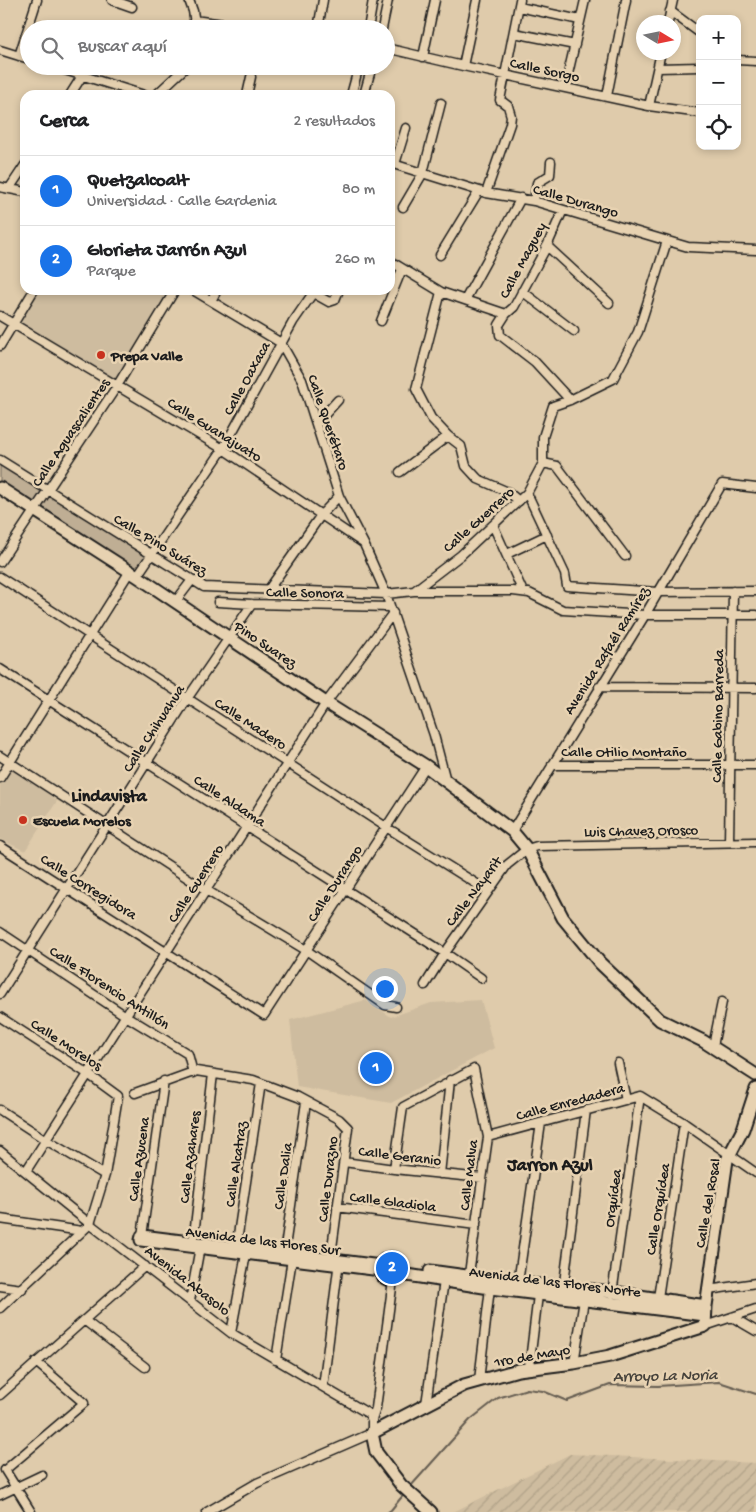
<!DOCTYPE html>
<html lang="es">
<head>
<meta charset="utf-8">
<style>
  body { margin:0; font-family:"Gochi Hand",sans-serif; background:#f6f6f6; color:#202124 }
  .controls { position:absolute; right:15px; top:15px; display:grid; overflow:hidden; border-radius:10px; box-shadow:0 2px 8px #0003 }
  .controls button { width:45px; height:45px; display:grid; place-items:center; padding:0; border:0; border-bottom:1px solid #e0e0e0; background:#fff; color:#202124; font:25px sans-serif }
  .compass { position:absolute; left:636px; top:15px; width:45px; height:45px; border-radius:50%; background:#fff; box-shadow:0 2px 8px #0003; rotate:100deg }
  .you { position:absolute; left:384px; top:988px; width:18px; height:18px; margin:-12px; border:4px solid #fff; border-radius:50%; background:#1a73e8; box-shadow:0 0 0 8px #1a73e833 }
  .badge { display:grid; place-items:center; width:32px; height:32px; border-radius:50%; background:#1a73e8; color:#fff; font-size:16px; font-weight:700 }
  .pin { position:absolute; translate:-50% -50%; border:2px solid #fff; box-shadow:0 1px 5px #0006 }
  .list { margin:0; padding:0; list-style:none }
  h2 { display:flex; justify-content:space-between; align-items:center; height:65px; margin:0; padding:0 20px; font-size:21px }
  h2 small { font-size:16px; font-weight:400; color:#757577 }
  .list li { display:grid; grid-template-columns:32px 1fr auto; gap:15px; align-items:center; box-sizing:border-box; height:70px; padding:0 20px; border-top:1px solid #e0e0e0 }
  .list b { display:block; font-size:19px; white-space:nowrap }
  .list p { margin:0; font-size:16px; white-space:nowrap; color:#757577 }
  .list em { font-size:16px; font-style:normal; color:#757577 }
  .icon { flex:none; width:28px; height:28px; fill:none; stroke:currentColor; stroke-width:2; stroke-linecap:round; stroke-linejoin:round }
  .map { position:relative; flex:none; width:756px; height:1512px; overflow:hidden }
  .search { position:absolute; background:#fff; box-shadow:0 2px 8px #0003; left:20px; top:20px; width:375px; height:55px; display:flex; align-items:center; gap:12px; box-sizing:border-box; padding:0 18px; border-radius:28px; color:#757577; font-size:19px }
  .panel { position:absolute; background:#fff; box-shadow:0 2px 8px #0003; left:20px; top:90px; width:375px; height:205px; border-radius:15px }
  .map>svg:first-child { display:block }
  .built { fill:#cebc9f }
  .industrial { fill:url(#industrial-furrows) }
  .park { fill:#bfae94; stroke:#6e6558 }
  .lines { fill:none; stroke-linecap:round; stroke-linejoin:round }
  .stream { stroke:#655d51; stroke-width:2 }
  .street-casing { stroke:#1c1c1c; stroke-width:11 }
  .secondary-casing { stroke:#1c1c1c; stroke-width:15 }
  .street { stroke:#e7d2b1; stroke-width:8 }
  .secondary { stroke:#e7d2b1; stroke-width:11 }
  .poi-dot { fill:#c8321e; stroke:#e7d2b1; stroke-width:2 }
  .labels { text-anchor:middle; stroke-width:5; stroke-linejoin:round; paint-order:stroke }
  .street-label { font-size:15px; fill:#1c1c1c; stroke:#e7d2b1 }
  .poi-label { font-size:15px; font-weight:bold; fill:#1c1c1c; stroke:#e7d2b1; text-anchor:start }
  .water-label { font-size:16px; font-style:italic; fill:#46423b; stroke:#e7d2b1 }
  .quarter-label { font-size:18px; font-weight:bold; fill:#1c1c1c; stroke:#e7d2b1 }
</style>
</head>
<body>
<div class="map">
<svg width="756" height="1512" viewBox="0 0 756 1512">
  <defs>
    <pattern id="industrial-furrows" width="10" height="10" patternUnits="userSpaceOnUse" patternTransform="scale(1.25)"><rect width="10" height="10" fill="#cebc9f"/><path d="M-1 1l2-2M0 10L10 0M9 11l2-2" fill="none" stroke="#b0a188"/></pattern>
  </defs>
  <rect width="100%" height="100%" fill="#dfcbab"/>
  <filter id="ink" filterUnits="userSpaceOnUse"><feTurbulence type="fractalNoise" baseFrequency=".02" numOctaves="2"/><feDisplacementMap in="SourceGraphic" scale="10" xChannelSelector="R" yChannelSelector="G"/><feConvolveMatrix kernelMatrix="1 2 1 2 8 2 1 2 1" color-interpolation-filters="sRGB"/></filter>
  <g filter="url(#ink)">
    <path class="built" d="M34 290H175L117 386 14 324Z
      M8 762 57 801 25 851 0 839V775Z
      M366 1000 391 1017 431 1003 481 1000 494 1048 391 1103 297 1087 290 1020Z"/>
    <path class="industrial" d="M570 1454 756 1463V1512H453Z"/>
    <path class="park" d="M0 460 151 555 137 576 0 488Z"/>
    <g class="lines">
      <path class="stream" d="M410 1487 470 1420 498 1398 527 1389 543 1391 567 1401 610 1385 658 1386 719 1382 756 1394
        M388 1512 391 1510 405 1493"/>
      <g class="street-casing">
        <path id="street" d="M112 0 132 7
          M189 0 193 11 196 29
          M519 7 580 20
          M670 11 700 33
          M194 20 260 29
          M668 22 673 0
          M318 29 323 0
          M368 29 373 0
          M382 29 388 0
          M514 33 575 45
          M386 48 463 66 649 106 700 113
          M0 50 29 59
          M19 56 37 0
          M423 57 435 0
          M737 60 756 61
          M52 66 144 95
          M463 66 477 0
          M658 68 700 67
          M565 87 585 0
          M70 95 82 76
          M156 95 187 66
          M247 95 251 77
          M351 95 359 66
          M364 95 372 66
          M607 96 626 0
          M649 106 661 52
          M390 163 486 193 534 201 688 247 756 250
          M395 164 406 128
          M0 187 25 192
          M9 189 25 165
          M486 193 510 124 511 116 508 106 500 100 520 0
          M534 201 537 183 550 175 551 162
          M403 207 423 173 441 103
          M563 210 547 246 514 307 506 314 499 325 500 335 535 362 570 400
          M547 246 609 303
          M440 255 479 191
          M390 261 441 292 506 314
          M193 290 281 343 302 380 339 496 364 544 386 594 434 735 446 781
          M522 291 574 331
          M441 292 416 389 431 418 448 436 461 446 466 466 478 479 508 492 519 501
          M313 293 329 302 335 300 339 290
          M465 300 521 198
          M211 301 217 290
          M0 316 223 449 363 543
          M381 321 402 269
          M0 346 34 290
          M317 423 338 400
          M0 460 204 587 386 594 414 591 461 555 527 493 543 463V437L553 406 570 400 613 379 638 332 667 241
          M543 463 557 466 625 556
          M400 472 448 436
          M527 493 565 574 567 586 658 592 756 591
          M493 525 523 592
          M507 554 547 535
          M0 562 117 386 175 290
          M137 576 223 449 293 322 313 293
          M0 577 386 827 488 891
          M269 589 321 515 339 496
          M414 591H513L529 593 563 610 645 615H756
          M176 601 192 580
          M218 602 252 604 390 607
          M0 669 445 953 481 978
          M599 687 756 688
          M0 756 206 890 306 950 385 1005 396 1007
          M552 765H756
          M0 778 130 571
          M512 831 645 615 722 484 756 488
          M729 842 733 591
          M0 846 264 1015 426 766
          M0 932 126 1016 188 1054 193 1073
          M425 985 445 953 507 865 527 849 537 846 756 842
          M0 994 187 699 252 604
          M0 1017 88 1074 118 1096 105 1175 90 1224 0 1308
          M713 1046 722 1002
          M618 1063 626 1100
          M135 1093 196 1071 253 1080 298 1097 339 1119 348 1128 330 1263
          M0 1110 46 1140 105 1175
          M488 1137 640 1096 684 1123 756 1173
          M0 1151 90 1224 231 1333 369 1414
          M344 1162 394 1169 482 1178
          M394 1169 403 1107 474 1069 488 1137 468 1281
          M26 1171 326 703 393 613
          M440 1174 450 1080
          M337 1207 476 1225
          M0 1219 82 1231
          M142 1236 164 1081
          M193 1243 213 1074
          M236 1248 261 1083
          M284 1254 306 1102
          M518 1283 541 1123
          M0 1286 22 1289
          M708 1290 756 1283
          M563 1291 586 1110
          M612 1294 640 1096
          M658 1298 684 1123
          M190 1301 200 1247
          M732 1317 756 1331
          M84 1320 145 1367
          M705 1326 756 1309
          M231 1333 247 1249
          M276 1360 292 1259
          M574 1363 584 1300
          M529 1369 538 1295
          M479 1380 490 1288
          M323 1387 339 1261
          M0 1395 145 1266
          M426 1404 444 1281
          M372 1420 376 1408 393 1280
          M0 1495 42 1475
          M31 1512 5 1470 84 1403 36 1362
          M207 1512 257 1483 372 1433V1420L369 1414"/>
      </g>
      <g class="secondary-casing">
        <path id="secondary" d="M0 488 137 576 326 703 426 766 512 831 527 849 563 918 600 963 660 1020 703 1041 756 1075
          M380 1269a11 11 0 1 1 22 0a11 11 0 1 1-22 0Z
          M381 1270 141 1240 142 1236 381 1266
          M430 1271 518 1283 613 1292 706 1306
          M401 1274 490 1288 705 1315
          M431 1512 401 1485 376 1452 372 1433 464 1385 518 1370 574 1363 610 1356 705 1326 706 1306 727 1160 743 1129 756 1089"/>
      </g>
      <use href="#street" class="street"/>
      <use href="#secondary" class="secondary"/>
    </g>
  </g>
  <g class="poi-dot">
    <circle cx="101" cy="355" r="5"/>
    <circle cx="23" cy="820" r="5"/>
  </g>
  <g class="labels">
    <g class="street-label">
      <text transform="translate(545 69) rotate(12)" y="5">Calle Sorgo</text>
      <text transform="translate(576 200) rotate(16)" y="5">Calle Durango</text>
      <text transform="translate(522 260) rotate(-62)" y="5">Calle Maguey</text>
      <text transform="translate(246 378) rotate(-61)" y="5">Calle Oaxaca</text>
      <text transform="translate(329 422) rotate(71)" y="5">Calle Querétaro</text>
      <text transform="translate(215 429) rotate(32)" y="5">Calle Guanajuato</text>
      <text transform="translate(70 432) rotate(-56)" y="5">Calle Aguascalientes</text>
      <text transform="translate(478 519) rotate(-42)" y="5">Calle Guerrero</text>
      <text transform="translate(161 544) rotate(31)" y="5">Calle Pino Suárez</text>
      <text transform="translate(305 592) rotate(1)" y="5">Calle Sonora</text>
      <text transform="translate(266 644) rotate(34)" y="5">Pino Suarez</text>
      <text transform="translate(606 650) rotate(-58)" y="5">Avenida Rafaél Ramírez</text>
      <text transform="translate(717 716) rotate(-89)" y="5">Calle Gabino Barreda</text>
      <text transform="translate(251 723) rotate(33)" y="5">Calle Madero</text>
      <text transform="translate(153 728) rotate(-57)" y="5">Calle Chihuahua</text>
      <text x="624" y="756">Calle Otilio Montaño</text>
      <text transform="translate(230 800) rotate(33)" y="5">Calle Aldama</text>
      <text transform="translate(641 830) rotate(-1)" y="5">Luis Chavez Orosco</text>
      <text transform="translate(195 883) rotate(-57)" y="5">Calle Guerrero</text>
      <text transform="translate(334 883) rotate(-57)" y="5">Calle Durango</text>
      <text transform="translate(89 886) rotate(32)" y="5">Calle Corregidora</text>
      <text transform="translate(473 891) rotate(-53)" y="5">Calle Nayarit</text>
      <text transform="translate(110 987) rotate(33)" y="5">Calle Florencio Antillón</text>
      <text transform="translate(67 1044) rotate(33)" y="5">Calle Morelos</text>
      <text transform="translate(570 1101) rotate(-15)" y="5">Calle Enredadera</text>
      <text transform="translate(400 1155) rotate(7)" y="5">Calle Geranio</text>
      <text transform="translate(189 1157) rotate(-83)" y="5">Calle Azahares</text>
      <text transform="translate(138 1159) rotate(-82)" y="5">Calle Azucena</text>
      <text transform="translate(235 1164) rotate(-82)" y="5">Calle Alcatraz</text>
      <text transform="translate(468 1175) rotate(-83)" y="5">Calle Malva</text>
      <text transform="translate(282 1176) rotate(-82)" y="5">Calle Dalia</text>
      <text transform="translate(327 1179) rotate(-83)" y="5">Calle Durazno</text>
      <text transform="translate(612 1198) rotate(-82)" y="5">Orquídea</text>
      <text transform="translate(393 1201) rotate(7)" y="5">Calle Gladiola</text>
      <text transform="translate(707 1203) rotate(-80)" y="5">Calle del Rosal</text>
      <text transform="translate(657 1209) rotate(-81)" y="5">Calle Orquídea</text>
      <text transform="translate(263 1240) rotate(7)" y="5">Avenida de las Flores Sur</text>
      <text transform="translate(188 1280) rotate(38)" y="5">Avenida Abasolo</text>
      <text transform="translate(555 1281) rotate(7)" y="5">Avenida de las Flores Norte</text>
      <text transform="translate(532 1355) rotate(-10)" y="5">1ro de Mayo</text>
    </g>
    <g class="poi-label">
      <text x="111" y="360">Prepa Valle</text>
      <text x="33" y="825">Escuela Morelos</text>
    </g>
    <g class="water-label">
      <text transform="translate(665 1374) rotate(-1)" y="6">Arroyo La Noria</text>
    </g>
    <g class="quarter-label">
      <text x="109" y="801">Lindavista</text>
      <text x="550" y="1170">Jarron Azul</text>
    </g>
  </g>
</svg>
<div class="controls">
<button>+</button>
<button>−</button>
<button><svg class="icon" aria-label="locate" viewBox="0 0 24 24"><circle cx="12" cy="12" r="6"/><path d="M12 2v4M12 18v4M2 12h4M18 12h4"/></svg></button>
</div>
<svg class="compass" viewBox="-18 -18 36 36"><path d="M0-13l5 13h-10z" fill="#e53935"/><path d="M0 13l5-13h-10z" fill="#757577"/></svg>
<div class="you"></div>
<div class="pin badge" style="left:376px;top:1068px">1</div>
<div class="pin badge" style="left:392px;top:1268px">2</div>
<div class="search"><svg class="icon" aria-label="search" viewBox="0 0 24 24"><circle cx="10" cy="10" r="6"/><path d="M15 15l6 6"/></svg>Buscar aquí</div>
<section class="panel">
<h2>Cerca<small>2 resultados</small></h2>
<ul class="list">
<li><span class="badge">1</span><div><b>Quetzalcoalt</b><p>Universidad · Calle Gardenia</p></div><em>80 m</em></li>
<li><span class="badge">2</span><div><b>Glorieta Jarrón Azul</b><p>Parque</p></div><em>260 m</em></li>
</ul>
</section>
</div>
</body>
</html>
